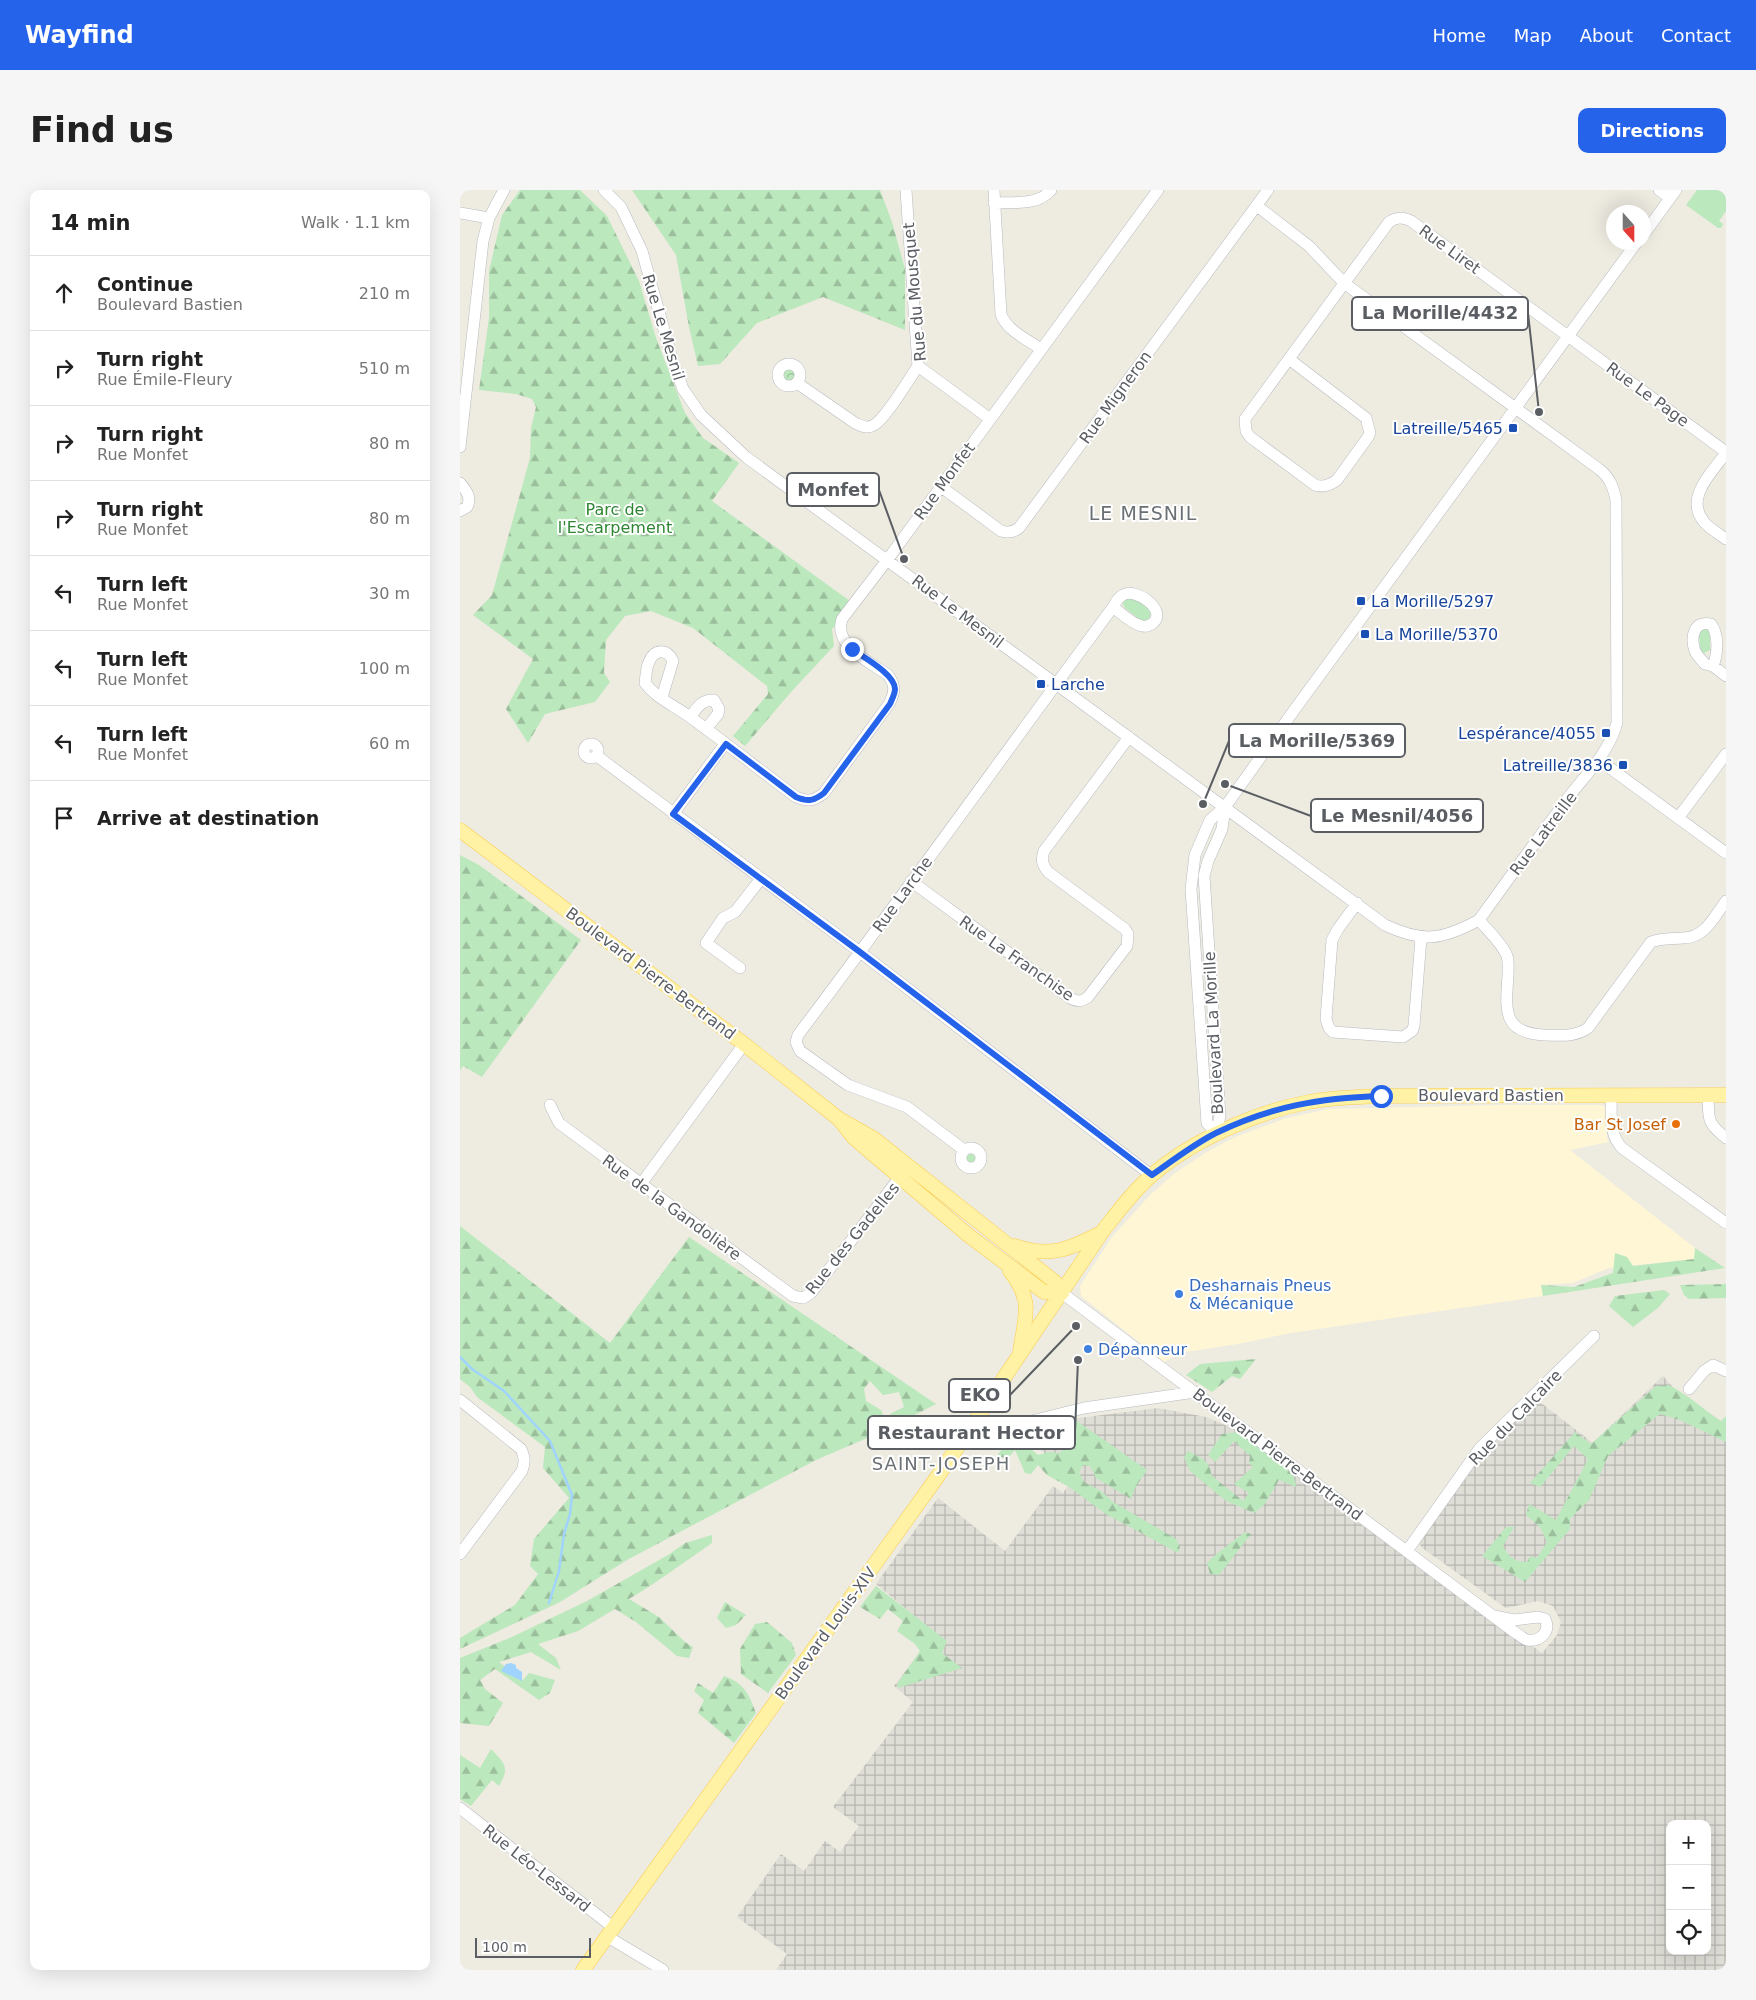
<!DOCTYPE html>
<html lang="en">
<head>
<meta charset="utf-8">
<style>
  body { margin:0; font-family:"DejaVu Sans",sans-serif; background:#f6f6f6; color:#222 }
  .controls { position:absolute; right:15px; bottom:15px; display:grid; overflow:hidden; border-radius:10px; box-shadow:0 5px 20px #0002 }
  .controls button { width:45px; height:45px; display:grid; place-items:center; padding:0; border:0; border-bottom:1px solid #e0e0e0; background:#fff; color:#222; font:25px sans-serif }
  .compass { position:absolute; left:1146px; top:15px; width:45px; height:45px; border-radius:50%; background:#fff; box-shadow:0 5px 20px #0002; rotate:159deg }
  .scale { position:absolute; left:15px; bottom:12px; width:116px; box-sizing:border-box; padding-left:5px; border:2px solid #5a5e63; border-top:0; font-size:14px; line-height:18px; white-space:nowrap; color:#5a5e63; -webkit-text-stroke:4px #fff; paint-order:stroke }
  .stop { position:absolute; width:15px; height:15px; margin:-11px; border:4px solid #2563eb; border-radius:50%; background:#fff }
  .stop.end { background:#2563eb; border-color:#fff; box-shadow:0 1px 5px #0008 }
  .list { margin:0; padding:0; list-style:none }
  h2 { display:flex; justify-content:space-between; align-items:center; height:65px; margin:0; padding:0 20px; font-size:21px }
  h2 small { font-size:16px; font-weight:400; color:#767676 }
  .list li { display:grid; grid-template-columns:32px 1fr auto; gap:15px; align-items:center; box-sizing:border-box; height:75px; padding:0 20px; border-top:1px solid #e0e0e0 }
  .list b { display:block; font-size:19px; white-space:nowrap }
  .list p { margin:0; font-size:16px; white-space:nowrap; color:#767676 }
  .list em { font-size:16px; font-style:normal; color:#767676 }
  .icon { flex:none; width:28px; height:28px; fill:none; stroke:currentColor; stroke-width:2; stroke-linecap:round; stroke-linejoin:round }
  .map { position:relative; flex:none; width:1266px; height:1780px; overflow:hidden; border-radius:10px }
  header { display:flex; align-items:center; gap:30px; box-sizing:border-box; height:70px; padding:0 25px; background:#2563eb; color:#fff }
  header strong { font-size:24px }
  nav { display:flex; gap:28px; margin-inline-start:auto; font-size:18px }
  .intro { display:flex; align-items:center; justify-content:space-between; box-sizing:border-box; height:120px; padding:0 30px }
  h1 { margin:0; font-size:35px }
  .button { padding:12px 22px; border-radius:10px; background:#2563eb; color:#fff; font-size:18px; font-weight:700 }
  main { display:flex; gap:30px; padding:0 30px }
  aside { flex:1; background:#fff; border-radius:10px; box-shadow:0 5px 20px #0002 }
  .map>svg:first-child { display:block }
  .commercial { fill:#fff6d5 }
  .industrial { fill:url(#industrial-grid); fill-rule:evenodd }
  .green { fill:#bbe8bc }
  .forest { fill:url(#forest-firs) }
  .park { fill:url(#park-crowns) }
  .water { fill:#a0d4ff }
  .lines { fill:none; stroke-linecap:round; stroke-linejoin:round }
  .stream { stroke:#a0d4ff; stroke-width:2.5 }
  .minor-casing { stroke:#b7babf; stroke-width:12 }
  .major-casing { stroke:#fccd4c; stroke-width:15 }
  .minor { stroke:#fff; stroke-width:11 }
  .major { stroke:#fff2a5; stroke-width:14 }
  .route { stroke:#2563eb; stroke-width:6 }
  .transit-dot { fill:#1a4fb4; stroke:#fff; stroke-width:2 }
  .food-dot { fill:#e8710a; stroke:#fff; stroke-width:2 }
  .shop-dot { fill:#3f7fe0; stroke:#fff; stroke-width:2 }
  .labels { text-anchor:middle; stroke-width:4; stroke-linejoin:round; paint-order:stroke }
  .street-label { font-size:16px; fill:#5a5e63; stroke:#fff }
  .transit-label { font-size:16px; fill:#164399; stroke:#fff; text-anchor:end }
  .park-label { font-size:16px; fill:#2e8633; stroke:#fff }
  .food-label { font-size:16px; fill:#c56008; stroke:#fff; text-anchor:end }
  .shop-label { font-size:16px; fill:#366cbe; stroke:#fff; text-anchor:start }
  .neighbourhood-label { font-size:18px; letter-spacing:1px; fill:#6b7075; stroke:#fff }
  .quarter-label { font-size:19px; letter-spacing:1px; fill:#6b7075; stroke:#fff }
  .leader { fill:none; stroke:#5a5e63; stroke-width:2 }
  .callout-dot { fill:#5a5e63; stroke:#fff; stroke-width:2 }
  .callout { fill:#fff; stroke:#5a5e63; stroke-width:2 }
  .callout-label { font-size:18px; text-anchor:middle; font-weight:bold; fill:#5a5e63 }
</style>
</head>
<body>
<header>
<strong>Wayfind</strong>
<nav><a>Home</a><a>Map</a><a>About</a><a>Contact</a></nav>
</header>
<div class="intro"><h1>Find us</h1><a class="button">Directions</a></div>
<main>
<aside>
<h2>14 min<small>Walk · 1.1 km</small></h2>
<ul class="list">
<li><svg class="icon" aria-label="ahead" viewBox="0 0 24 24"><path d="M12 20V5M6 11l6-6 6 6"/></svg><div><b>Continue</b><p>Boulevard Bastien</p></div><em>210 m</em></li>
<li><svg class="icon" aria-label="right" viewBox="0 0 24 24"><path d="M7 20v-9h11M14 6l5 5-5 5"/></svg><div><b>Turn right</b><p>Rue Émile-Fleury</p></div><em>510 m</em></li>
<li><svg class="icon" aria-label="right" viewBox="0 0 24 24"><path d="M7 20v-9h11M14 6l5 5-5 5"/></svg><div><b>Turn right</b><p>Rue Monfet</p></div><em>80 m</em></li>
<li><svg class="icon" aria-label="right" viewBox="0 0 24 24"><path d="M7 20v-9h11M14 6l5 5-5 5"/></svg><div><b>Turn right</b><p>Rue Monfet</p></div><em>80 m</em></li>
<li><svg class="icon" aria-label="left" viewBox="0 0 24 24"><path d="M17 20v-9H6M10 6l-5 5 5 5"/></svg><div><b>Turn left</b><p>Rue Monfet</p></div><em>30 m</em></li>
<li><svg class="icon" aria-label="left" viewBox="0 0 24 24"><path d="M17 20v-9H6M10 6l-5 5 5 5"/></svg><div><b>Turn left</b><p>Rue Monfet</p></div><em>100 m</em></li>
<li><svg class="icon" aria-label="left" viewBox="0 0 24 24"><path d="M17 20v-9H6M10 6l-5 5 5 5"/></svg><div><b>Turn left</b><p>Rue Monfet</p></div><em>60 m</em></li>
<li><svg class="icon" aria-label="arrive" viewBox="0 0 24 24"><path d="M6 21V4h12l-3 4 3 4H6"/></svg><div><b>Arrive at destination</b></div></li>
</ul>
</aside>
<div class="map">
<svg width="1266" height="1780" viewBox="0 0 1266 1780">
  <defs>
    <pattern id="industrial-grid" width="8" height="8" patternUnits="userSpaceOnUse" patternTransform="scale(1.25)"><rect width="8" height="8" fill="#deddd6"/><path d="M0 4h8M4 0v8" fill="none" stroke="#b7b6b1"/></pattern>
    <pattern id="forest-firs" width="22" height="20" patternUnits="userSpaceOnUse" patternTransform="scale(1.25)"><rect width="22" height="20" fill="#bbe8bc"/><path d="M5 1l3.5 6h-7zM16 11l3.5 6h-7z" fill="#9bbf9c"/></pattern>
    <pattern id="park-crowns" width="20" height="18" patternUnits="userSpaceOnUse" patternTransform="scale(1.25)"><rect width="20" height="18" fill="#bbe8bc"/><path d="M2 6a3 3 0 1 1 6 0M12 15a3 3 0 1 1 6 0" fill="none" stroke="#9bbf9c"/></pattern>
  </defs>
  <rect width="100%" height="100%" fill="#eeebe1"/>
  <path class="commercial" d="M1040 915H1142L1146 918 1147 948 1149 952 1110 960 1235 1058V1069L1149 1078 1113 1093 1082 1095 1083 1106 831 1143 778 1154 719 1163 704 1172 621 1106 620 1096 652 1047 691 1004 715 983 745 963 775 947 823 929 868 919Z"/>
  <path class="industrial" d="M1203 1186 1236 1223 1266 1246V1780H316L327 1764 277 1727 321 1664 344 1681 365 1651 380 1662 399 1636 373 1617 453 1512 434 1496 475 1443 416 1394 478 1308 545 1361 593 1296 603 1303 615 1286 559 1244 603 1230 698 1218 746 1227 779 1241 1082 1463 1097 1445 1101 1432 1093 1416 1078 1411 1046 1418 961 1357 959 1350 1024 1261 1076 1209 1133 1253ZM1210 1634H1247V1761H1210Z"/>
  <path class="green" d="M1237 0H1266V21L1259 31 1263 34 1261 38H1258L1226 15Z
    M668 407 675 409 692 421 688 431 683 432 665 418 662 412Z
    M1245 438 1250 442V460L1244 463 1240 460 1239 443 1240 440Z
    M505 962 516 965 518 968 516 973 511 975 507 972Z"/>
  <path class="forest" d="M60 0H120L147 26 179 91 196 148 225 223 243 248 279 273 252 311 394 414 372 439 374 456 331 502 285 556 273 546 308 504 307 496 233 438 191 421 165 426 146 450 144 483 150 492 135 512 85 524 68 553 46 519 73 469 13 425 32 405 70 268 71 238 76 217 72 209 56 204 19 200 29 128V81L42 25Z
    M172 0H420L432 32 445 79V140L363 107 297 133 260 174 238 176 229 137 216 65Z
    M0 665 19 675 121 750 22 887 3 876 0 880Z
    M0 1036 150 1153 229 1047 476 1214 433 1236 430 1224 444 1217 439 1202 423 1205 410 1191 404 1199 406 1211 421 1220 428 1239 356 1270 167 1370 100 1412 0 1459V1448L55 1415 78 1384 70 1376 74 1349 109 1308 83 1278 85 1257 17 1207 10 1197 0 1189Z
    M1235 1058 1265 1078 1083 1106 1081 1095 1114 1097 1153 1083 1155 1063 1167 1067 1173 1076 1234 1069Z
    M1266 1094V1108L1229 1109 1224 1105 1220 1095Z
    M1204 1100 1210 1104 1198 1118 1173 1137 1149 1116 1155 1106Z
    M796 1169 780 1189 772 1186 752 1202 726 1185 740 1174Z
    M1209 1195C1228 1205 1243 1219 1261 1231L1266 1226V1252L1220 1230 1200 1224 1148 1266 1129 1310 1110 1329V1339L1065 1392 1022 1366 1046 1337H1054L1043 1356C1048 1366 1054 1372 1067 1372L1070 1366 1077 1368 1087 1352 1080 1337 1066 1325 1069 1314 1096 1330 1128 1269 1114 1256 1080 1297 1070 1293 1115 1242 1131 1254 1196 1196Z
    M601 1228 614 1229 687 1280 675 1298 671 1309 636 1288 630 1276 623 1275 619 1282 624 1292 641 1301 653 1312 716 1349 720 1357 718 1363 646 1324 609 1297 587 1285 578 1275 571 1284 565 1283 555 1260 548 1268 536 1267 553 1244 578 1265 588 1262 600 1263 607 1254 598 1239Z
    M779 1242C797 1255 836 1274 836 1297L819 1290 804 1315 794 1323 766 1311 730 1281 724 1267 728 1261C738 1266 752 1272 751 1285L783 1311 789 1303 774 1294 793 1277 789 1273 790 1266 774 1251 755 1272 748 1265 762 1244Z
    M785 1342 791 1344 759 1385 750 1384 747 1373C758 1361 772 1353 785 1342Z
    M252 1345V1353C224 1372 198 1392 169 1409L199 1427 225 1452 233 1457 229 1468 217 1466 176 1432 155 1419 118 1441 78 1454 96 1468 101 1480 71 1462 39 1472 63 1490 69 1483 95 1490 90 1503 79 1510 35 1479 20 1490 25 1499 43 1513 29 1536 0 1533V1468L54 1446 127 1411 208 1365 225 1353Z
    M416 1396 487 1451 482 1463 502 1478 438 1498 437 1494 460 1461 455 1454 437 1441 443 1431 428 1419 420 1429 400 1417Z
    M265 1412 286 1425 276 1435 266 1438 257 1428Z
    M307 1432 332 1453 336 1465 308 1503 281 1484 280 1459 295 1434Z
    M264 1486C284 1493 289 1504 296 1523L274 1553 238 1523 244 1510 234 1501 238 1493 253 1503Z
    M31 1559C45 1574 50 1577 39 1596L32 1590 11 1616 0 1609V1565L20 1578Z"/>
  <path class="park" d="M318 185a11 11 0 1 1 22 0a11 11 0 1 1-22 0Z"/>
  <path class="water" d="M51 1473 56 1475V1478L62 1482V1491L41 1481 46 1474Z"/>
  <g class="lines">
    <path class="stream" d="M0 1167 12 1179 44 1201 90 1251 112 1305 110 1324 104 1344 99 1381 89 1413"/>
    <g class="minor-casing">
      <path id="minor" d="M144 0 161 17 182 61 213 172 223 199 241 225 286 267 925 735C963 753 982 750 1019 730 1047 691 1076 651 1105 612 1124 586 1148 565 1157 533L1156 310C1153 296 1150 288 1139 279L884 93 849 56 797 16
        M446 0 458 176 530 229
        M534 0 541 124C546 140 568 150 581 159
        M1199 0 1210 8
        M534 13C553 12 578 16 591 0
        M0 23 29 28
        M1184 44 1216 0
        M829 169 906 228 910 243 908 247 877 290C870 295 863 298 855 295L790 247 786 241 785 229 929 32C937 27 942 27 951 31L1266 262
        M318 185a11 11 0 1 1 22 0a11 11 0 1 1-22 0Z
        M337 193 395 233C402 236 407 239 414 235 426 228 449 189 458 176
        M0 257 23 51 29 28 44 0
        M1266 263C1252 282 1224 308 1244 332 1250 339 1259 344 1266 349
        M0 293C6 300 12 307 7 317L0 321
        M480 296 541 341C548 343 554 342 559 338L808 0
        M1253 476C1258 463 1259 445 1251 434 1234 430 1230 447 1235 461 1237 466 1242 470 1245 474L1253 476 1266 486
        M202 507 213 471C207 458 194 459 189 472 186 478 186 486 185 493 196 508 215 516 230 527 266 553 301 581 336 607 348 612 354 611 364 603L429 514C435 502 436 496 428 485 410 472 373 456 382 429L428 369 698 0
        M230 527C237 518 242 509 254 510L259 519 258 524 246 539
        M124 561a7 7 0 1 1 14 0a7 7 0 1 1-14 0Z
        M137 566 400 762 691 985
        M1139 570 1266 663
        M213 624 265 554
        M1218 628 1266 564
        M451 691 610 808C617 812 622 812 628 807L667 756 668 744 665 739 588 682C582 674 581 670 584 661L669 547
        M897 713 878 739 872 750 866 829 869 838 873 842 943 847 952 841 954 836 961 748
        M1019 730C1028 741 1042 753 1047 766 1049 772 1048 779 1048 785 1046 818 1041 843 1084 845 1100 845 1113 848 1128 838L1191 752C1201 748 1212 749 1223 748 1245 748 1254 727 1266 711
        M280 778 246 753 263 728 275 722 300 690
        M1151 905C1152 924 1148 943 1162 958L1266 1033
        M1248 905C1249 929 1246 932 1266 948
        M90 915 99 933 333 1106 343 1108 351 1103 440 987
        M756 943 747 933 731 699 735 665 750 630 765 617 835 519 1177 52
        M756 943 760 926 744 686 748 671 762 639 765 617
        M501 968a10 10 0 1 1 20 0a10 10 0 1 1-20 0Z
        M504 960 447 917 388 895 340 861 336 852 338 845C445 703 548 559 653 417 655 413 659 407 663 405 675 397 708 420 693 433 689 436 686 437 682 436 672 434 661 423 653 417
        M181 994 284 854
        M602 1103 1053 1441C1057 1443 1063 1449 1067 1450 1080 1452 1091 1442 1085 1429L1078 1427 1054 1430 1034 1426
        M1229 1199 1244 1181 1253 1175 1266 1181
        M0 1210 61 1259C65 1268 65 1272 62 1281L0 1364
        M517 1229 534 1238H544L624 1218 735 1202
        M947 1361 1020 1258 1134 1146
        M0 1618 154 1738
        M148 1747 203 1780"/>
    </g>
    <g class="major-casing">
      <path id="major" d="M0 640 284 854 379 929 394 948 508 1045 584 1102 602 1103
        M383 931 413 948 595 1092 602 1103
        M555 1056C590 1068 610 1059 641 1043
        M550 1081C574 1111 565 1126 560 1162
        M123 1780 478 1286 642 1042C657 1023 673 1001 692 985 733 950 796 922 849 912 872 907 897 907 921 906L1266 905"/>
    </g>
    <use href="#minor" class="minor"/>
    <use href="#major" class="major"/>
  </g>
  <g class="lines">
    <path class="route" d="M392 459C403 467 435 484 435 499 435 504 432 509 430 514L364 603C354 611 348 612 336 607L266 554 213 624 400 762 692 985C712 971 734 954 756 943 812 916 860 908 921 906"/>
  </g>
  <g class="transit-dot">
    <rect x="1048" y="233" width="10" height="10" rx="2.5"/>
    <rect x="896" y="406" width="10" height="10" rx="2.5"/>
    <rect x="900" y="439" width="10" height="10" rx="2.5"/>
    <rect x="576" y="489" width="10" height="10" rx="2.5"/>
    <rect x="1141" y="538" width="10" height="10" rx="2.5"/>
    <rect x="1158" y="570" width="10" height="10" rx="2.5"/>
  </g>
  <circle class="food-dot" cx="1216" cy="934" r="5"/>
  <g class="shop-dot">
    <circle cx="719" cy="1104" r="5"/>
    <circle cx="628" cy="1159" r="5"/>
  </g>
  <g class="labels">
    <g class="street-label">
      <text transform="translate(990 59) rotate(36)" y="6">Rue Liret</text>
      <text transform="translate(454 102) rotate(-95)" y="6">Rue du Mousquet</text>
      <text transform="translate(204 137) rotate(73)" y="6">Rue Le Mesnil</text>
      <text transform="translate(1188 204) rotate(36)" y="6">Rue Le Page</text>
      <text transform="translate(655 207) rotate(-54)" y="6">Rue Migneron</text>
      <text transform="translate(484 291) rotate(-54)" y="6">Rue Monfet</text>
      <text transform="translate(498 421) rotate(37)" y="6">Rue Le Mesnil</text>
      <text transform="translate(1083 643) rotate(-53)" y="6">Rue Latreille</text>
      <text transform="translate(442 704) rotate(-54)" y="6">Rue Larche</text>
      <text transform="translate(557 768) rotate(35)" y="6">Rue La Franchise</text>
      <text transform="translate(191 783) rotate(37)" y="6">Boulevard Pierre-Bertrand</text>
      <text transform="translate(753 843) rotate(-93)" y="6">Boulevard La Morille</text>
      <text x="1031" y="911">Boulevard Bastien</text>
      <text transform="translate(212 1017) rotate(36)" y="6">Rue de la Gandolière</text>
      <text transform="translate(392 1048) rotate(-51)" y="6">Rue des Gadelles</text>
      <text transform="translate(1055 1227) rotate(-46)" y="6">Rue du Calcaire</text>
      <text transform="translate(818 1264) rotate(37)" y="6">Boulevard Pierre-Bertrand</text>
      <text transform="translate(365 1443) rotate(-54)" y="6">Boulevard Louis-XIV</text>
      <text transform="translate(77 1678) rotate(38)" y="6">Rue Léo-Lessard</text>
    </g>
    <g class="transit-label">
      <text x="1043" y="244">Latreille/5465</text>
      <text x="911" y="417" text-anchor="start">La Morille/5297</text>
      <text x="915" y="450" text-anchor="start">La Morille/5370</text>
      <text x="591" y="500" text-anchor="start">Larche</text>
      <text x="1136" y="549">Lespérance/4055</text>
      <text x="1153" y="581">Latreille/3836</text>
    </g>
    <g class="park-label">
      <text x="155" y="325">Parc de<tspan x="155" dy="18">l'Escarpement</tspan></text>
    </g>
    <g class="food-label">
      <text x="1206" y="940">Bar St Josef</text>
    </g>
    <g class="shop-label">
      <text x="729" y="1101">Desharnais Pneus<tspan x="729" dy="18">&amp; Mécanique</tspan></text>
      <text x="638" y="1165">Dépanneur</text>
    </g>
    <g class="neighbourhood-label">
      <text x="481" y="1280">SAINT-JOSEPH</text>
    </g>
    <g class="quarter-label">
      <text x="683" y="330">LE MESNIL</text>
    </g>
  </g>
  <path class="leader" d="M1079 222L1068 123M444 369L419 300M743 614L769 551M765 594L851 626M616 1136L550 1205M618 1170L615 1242"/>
  <g class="callout-dot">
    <circle cx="1079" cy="222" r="5"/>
    <circle cx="444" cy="369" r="5"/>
    <circle cx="743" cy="614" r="5"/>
    <circle cx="765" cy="594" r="5"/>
    <circle cx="616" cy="1136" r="5"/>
    <circle cx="618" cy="1170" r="5"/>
  </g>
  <g class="callout">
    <rect x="892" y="107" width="176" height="33" rx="5"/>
    <rect x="327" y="283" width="92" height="33" rx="5"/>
    <rect x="769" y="534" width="176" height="33" rx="5"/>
    <rect x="851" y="609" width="172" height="33" rx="5"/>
    <rect x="489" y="1189" width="61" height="33" rx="5"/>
    <rect x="408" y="1226" width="207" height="33" rx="5"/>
  </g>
  <g class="callout-label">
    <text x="980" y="129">La Morille/4432</text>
    <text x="373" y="306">Monfet</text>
    <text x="857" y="557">La Morille/5369</text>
    <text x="937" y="632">Le Mesnil/4056</text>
    <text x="520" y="1211">EKO</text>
    <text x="511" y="1249">Restaurant Hector</text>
  </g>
</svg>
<div class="controls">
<button>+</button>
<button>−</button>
<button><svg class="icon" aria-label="locate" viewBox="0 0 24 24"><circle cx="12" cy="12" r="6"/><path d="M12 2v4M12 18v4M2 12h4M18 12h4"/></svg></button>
</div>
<svg class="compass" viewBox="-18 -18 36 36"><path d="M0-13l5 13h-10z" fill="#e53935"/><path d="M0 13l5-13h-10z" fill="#767676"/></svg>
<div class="scale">100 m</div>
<div class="stop" style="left:921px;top:906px"></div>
<div class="stop end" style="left:392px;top:459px"></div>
</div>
</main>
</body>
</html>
